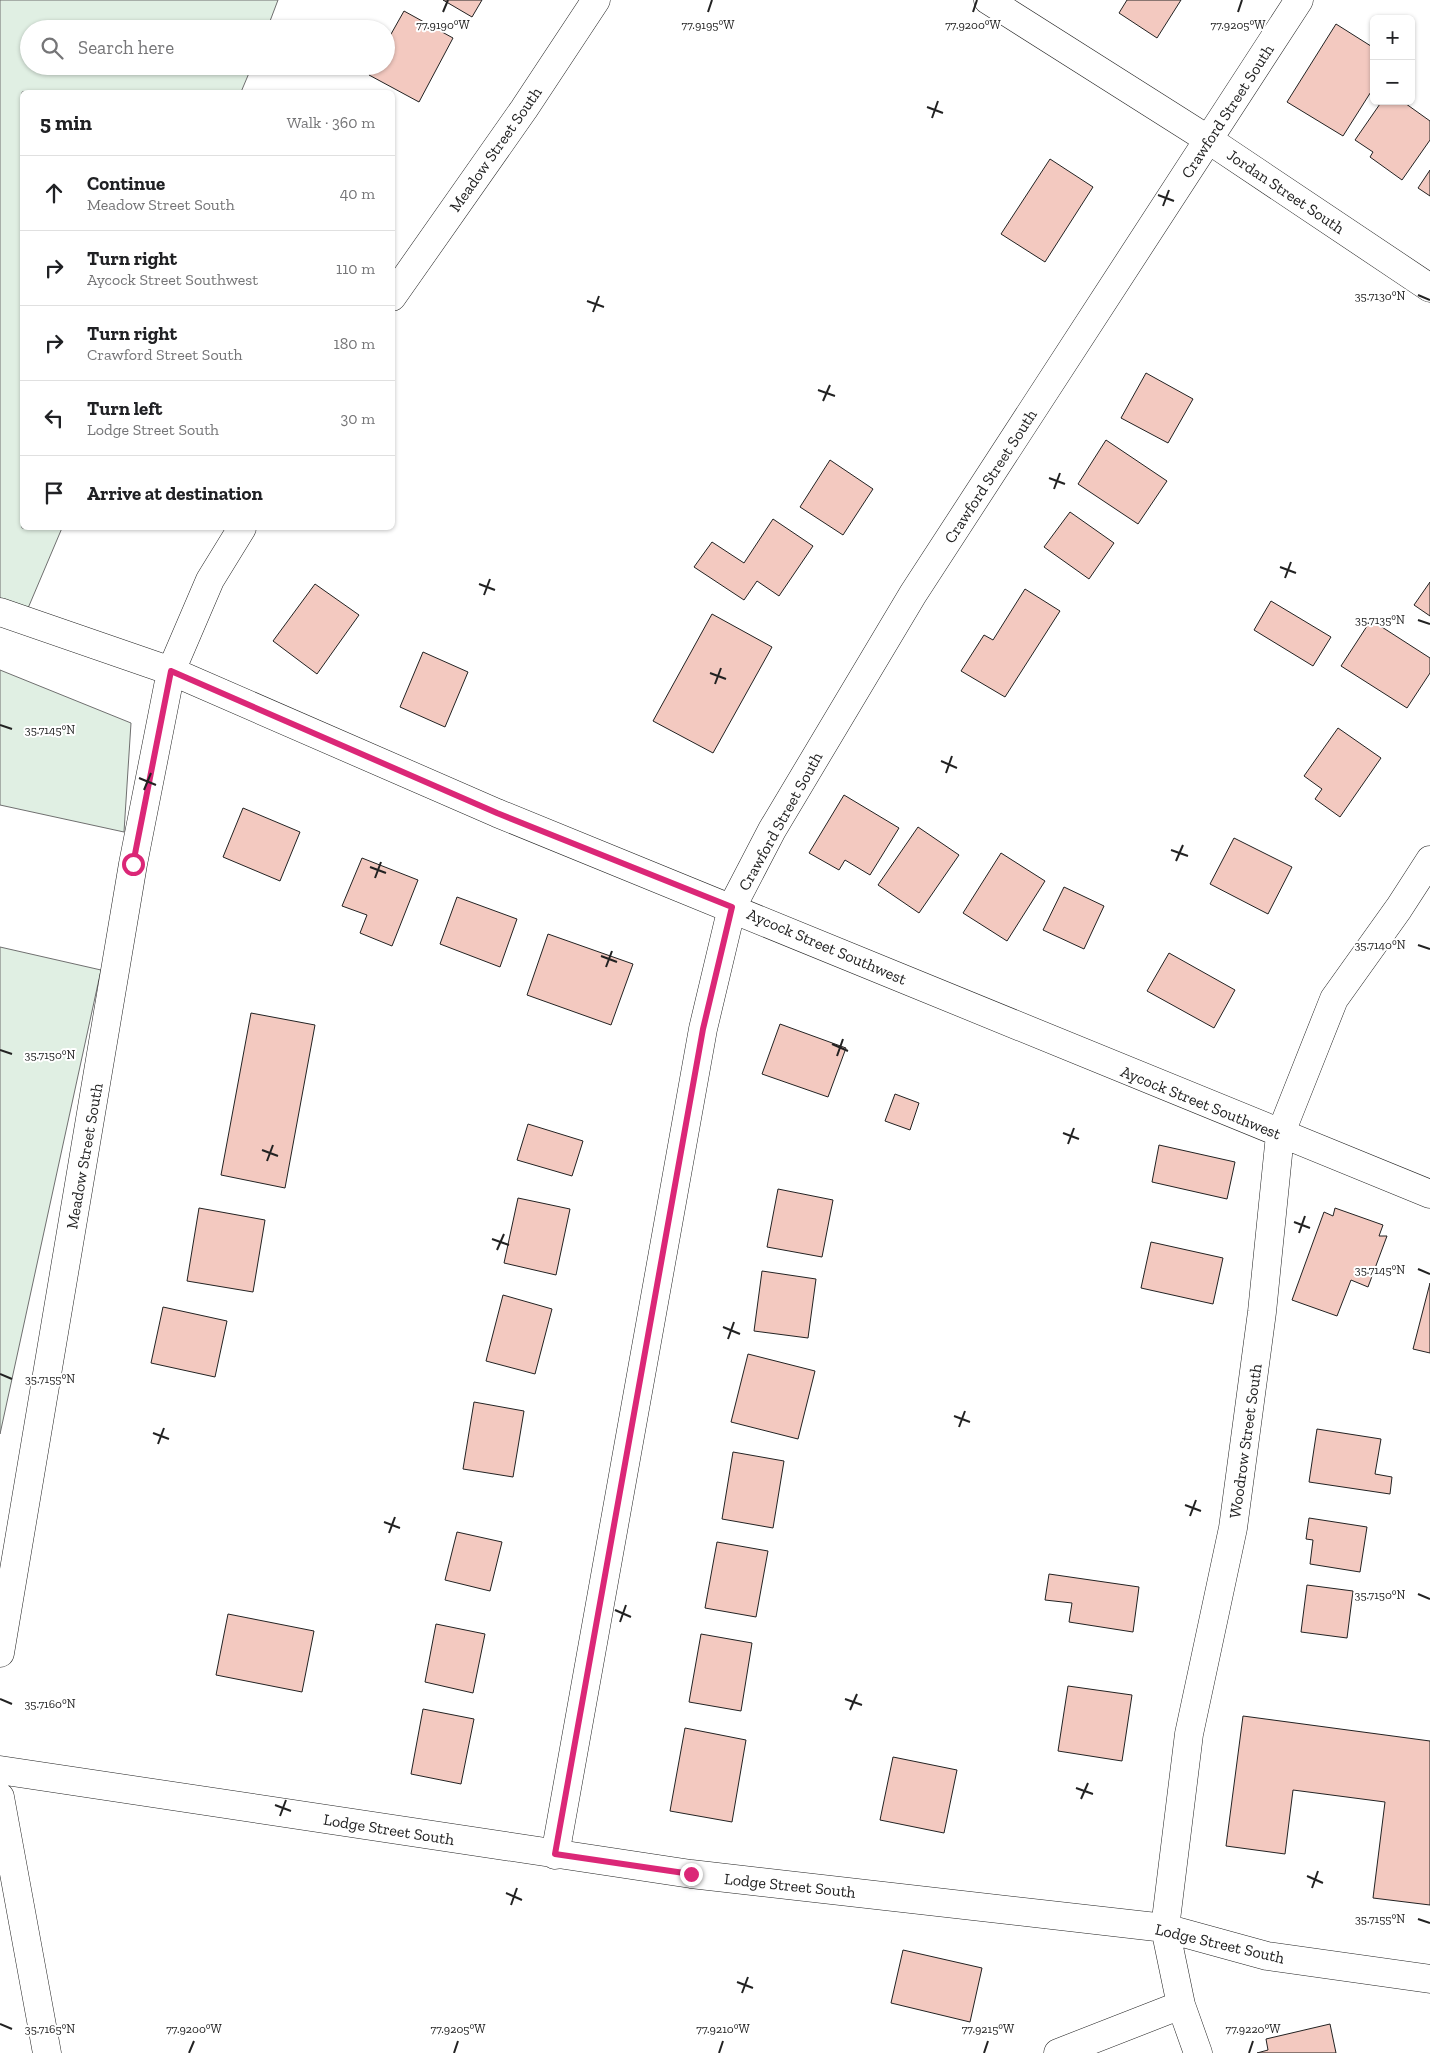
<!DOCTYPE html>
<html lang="en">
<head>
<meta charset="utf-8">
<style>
  body { margin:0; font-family:"Zilla Slab",serif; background:#f6f6f6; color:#202124 }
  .controls { position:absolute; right:15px; top:15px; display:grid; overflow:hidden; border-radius:8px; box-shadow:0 1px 4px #0004 }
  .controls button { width:45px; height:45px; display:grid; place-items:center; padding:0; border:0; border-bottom:1px solid #e0e0e0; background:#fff; color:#202124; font:25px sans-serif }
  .stop { position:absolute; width:15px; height:15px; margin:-11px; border:4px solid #db2777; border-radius:50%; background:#fff }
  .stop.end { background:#db2777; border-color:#fff; box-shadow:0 1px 5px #0008 }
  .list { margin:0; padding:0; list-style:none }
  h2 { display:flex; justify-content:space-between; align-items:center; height:65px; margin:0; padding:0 20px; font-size:21px }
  h2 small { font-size:16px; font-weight:400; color:#757577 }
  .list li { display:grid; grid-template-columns:32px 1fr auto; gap:15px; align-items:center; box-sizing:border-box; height:75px; padding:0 20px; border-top:1px solid #e0e0e0 }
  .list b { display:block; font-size:19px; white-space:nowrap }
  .list p { margin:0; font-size:16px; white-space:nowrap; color:#757577 }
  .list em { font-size:16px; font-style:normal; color:#757577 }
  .icon { flex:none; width:28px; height:28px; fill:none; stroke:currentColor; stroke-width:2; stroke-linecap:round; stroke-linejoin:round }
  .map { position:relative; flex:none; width:1430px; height:2053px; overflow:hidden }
  .search { position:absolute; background:#fff; box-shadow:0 1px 4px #0004; left:20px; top:20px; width:375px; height:55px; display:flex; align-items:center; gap:12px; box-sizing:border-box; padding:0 18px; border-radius:28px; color:#757577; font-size:19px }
  .panel { position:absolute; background:#fff; box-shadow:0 1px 4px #0004; left:20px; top:90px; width:375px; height:440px; border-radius:8px }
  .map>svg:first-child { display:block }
  .green { fill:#e0efe3; stroke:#6f6f6f }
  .building { fill:#f3c9c0; stroke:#222 }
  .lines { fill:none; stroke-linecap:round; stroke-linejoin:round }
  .minor-casing { stroke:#222; stroke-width:29 }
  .minor { stroke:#fff; stroke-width:28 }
  .route { stroke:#db2777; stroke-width:6 }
  .ticks { fill:none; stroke:#222; stroke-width:2 }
  .labels { text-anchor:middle; stroke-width:4; stroke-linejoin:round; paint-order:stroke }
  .street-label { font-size:16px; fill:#222; stroke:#fff }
  .ticks-label { font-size:12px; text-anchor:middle; fill:#222; stroke:#fff; stroke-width:4; stroke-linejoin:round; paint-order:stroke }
</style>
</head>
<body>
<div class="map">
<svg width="1430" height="2053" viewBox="0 0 1430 2053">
  <rect width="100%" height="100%" fill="#fff"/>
  <path class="green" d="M0 0H278L267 29H29V66H252L241 92H22V528H62L23 620 0 611Z
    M0 670 131 723 124 832 0 805Z
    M0 947 101 970 0 1434Z"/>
  <path class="building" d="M443 0H482L472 17Z
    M1127 0H1181L1157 38 1119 13Z
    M404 11 453 38 419 102 369 75 374 66H386V43Z
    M1336 24 1374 48V87L1343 136 1287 102Z
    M1382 101H1402L1430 121V140L1402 180 1370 157 1373 152 1355 140Z
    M1050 159 1093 187 1045 262 1001 234Z
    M1430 170V196L1418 188Z
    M1146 373 1193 399 1168 443 1121 418Z
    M1106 440 1167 481 1138 524 1078 484Z
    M830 460 873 489 843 535 800 507Z
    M1070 512 1114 543 1089 579 1044 547Z
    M773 519 813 546 779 596 757 581 744 600 694 567 712 542 744 563Z
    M1430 582V616L1414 605Z
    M315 584 359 615 317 674 273 641Z
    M1025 589 1060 611 1005 697 961 671 984 635 993 640Z
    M1271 601 1331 637 1313 666 1254 630Z
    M712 614 772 647 713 753 653 721Z
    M1371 620 1430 658V673L1407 708 1341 666Z
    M423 652 468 672 445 727 400 707Z
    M1338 728 1381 758 1340 817 1315 799 1322 789 1304 776Z
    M844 795 899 828 870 875 845 860 839 870 809 853Z
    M243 808 300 832 280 881 223 857Z
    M918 827 959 855 919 913 878 885Z
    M1234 838 1292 867 1268 914 1210 884Z
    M1001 853 1045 881 1007 941 963 913Z
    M362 858 418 880 392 946 360 933 367 915 342 906Z
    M1064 887 1104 906 1084 949 1043 930Z
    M457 897 517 919 500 967 440 944Z
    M548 934 633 964 611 1025 527 995Z
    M1169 953 1235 990 1214 1028 1147 991Z
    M251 1013 315 1025 285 1188 221 1175Z
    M780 1024 846 1048 828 1097 762 1074Z
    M895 1094 919 1103 910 1130 885 1121Z
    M528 1124 583 1141 572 1176 517 1160Z
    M1159 1145 1235 1162 1227 1199 1152 1182Z
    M778 1189 833 1200 822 1257 767 1247Z
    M518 1198 570 1209 556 1275 504 1263Z
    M199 1208 265 1220 253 1292 187 1281Z
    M1335 1208 1383 1225 1379 1236H1387L1368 1287 1351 1280 1337 1316 1292 1300 1324 1212 1333 1216Z
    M1151 1242 1223 1258 1213 1304 1141 1288Z
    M762 1271 816 1279 808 1338 754 1331Z
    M1430 1283V1353L1413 1349Z
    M503 1295 552 1309 535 1374 486 1361Z
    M163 1307 227 1321 215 1377 151 1363Z
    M748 1354 815 1371 798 1439 731 1422Z
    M474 1402 524 1411 513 1477 463 1469Z
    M1317 1429 1381 1439 1375 1474 1392 1477 1390 1494 1309 1482Z
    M733 1452 784 1461 773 1528 722 1519Z
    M1309 1518 1367 1527 1360 1572 1310 1564 1313 1540 1306 1539Z
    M457 1532 502 1542 490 1591 445 1580Z
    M717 1542 768 1551 756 1617 705 1608Z
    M1049 1574 1139 1587 1133 1632 1069 1622 1072 1603 1045 1600Z
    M1307 1585 1353 1591 1347 1638 1301 1632Z
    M228 1614 314 1631 302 1692 216 1675Z
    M436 1624 485 1634 473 1693 425 1682Z
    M701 1634 752 1643 741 1711 689 1702Z
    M1068 1686 1132 1695 1122 1761 1058 1751Z
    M423 1709 474 1719 461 1784 411 1774Z
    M1243 1716 1430 1741V1905L1373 1898 1385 1802 1293 1790 1285 1854 1226 1846Z
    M685 1728 746 1740 732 1822 670 1811Z
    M893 1757 957 1770 944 1833 880 1820Z
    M903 1950 982 1968 970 2022 891 2003Z
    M1330 2024 1336 2053H1257L1268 2050 1266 2039Z"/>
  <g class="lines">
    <g class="minor-casing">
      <path id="minor" d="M988 0 1209 140 1430 288
        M392 297 524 109 596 0
        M0 612 171 671 497 813 1430 1194
        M0 1653 133 864 171 671 210 580 242 528
        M0 1770 691 1874 1165 1928 1267 1956 1430 1979
        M0 1797 47 2053
        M555 1855 703 1029 732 907 772 830 913 594 1299 0
        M1058 2053 1181 2005
        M1198 2053 1181 2005 1165 1928 1189 1734 1233 1528 1262 1312 1280 1135 1334 999 1399 908 1430 860"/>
    </g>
    <use href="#minor" class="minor"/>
  </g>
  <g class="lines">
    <path class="route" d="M133 864 171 671 497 813 732 907 703 1029 555 1854 691 1874"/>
  </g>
  <path class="ticks" d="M443 12 448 0M708 12 712 0M973 12 977 0M1238 12 1242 0M927 107 943 113M932 118 938 101M1158 195 1174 201M1163 206 1169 190M1418 295 1430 300M587 301 604 307M593 312 599 296M818 390 835 396M823 401 830 385M1049 478 1065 484M1054 489 1060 473M1280 567 1296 573M1285 578 1291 562M479 584 495 590M484 595 490 579M1418 620 1430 624M710 673 726 679M715 684 721 668M0 725 12 729M941 761 957 768M946 773 952 756M139 778 156 785M144 790 151 773M1171 850 1188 856M1176 861 1183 845M370 867 386 873M375 878 381 862M1418 945 1430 949M601 956 617 962M606 967 612 951M832 1044 848 1051M0 1050 12 1054M837 1056 843 1039M1063 1133 1079 1139M1068 1144 1074 1128M262 1150 278 1156M267 1161 273 1145M1294 1222 1310 1228M1299 1233 1305 1216M492 1239 509 1245M497 1250 504 1234M1418 1269 1430 1274M723 1327 740 1334M728 1339 734 1322M0 1374 12 1379M954 1416 970 1422M959 1427 965 1411M153 1433 169 1439M158 1444 164 1428M1185 1505 1201 1511M1190 1516 1196 1500M384 1522 400 1528M389 1533 395 1517M1418 1594 1430 1599M615 1610 631 1617M620 1622 626 1605M0 1699 12 1704M845 1699 862 1705M850 1710 857 1694M1076 1788 1093 1794M1081 1799 1088 1783M275 1805 291 1811M280 1816 286 1800M1307 1876 1323 1883M1312 1888 1318 1871M506 1893 522 1900M511 1905 517 1888M1418 1919 1430 1923M737 1982 753 1988M742 1993 748 1977M0 2024 12 2029M189 2053 194 2041M454 2053 458 2041M719 2053 723 2041M984 2053 988 2041M1249 2053 1253 2041"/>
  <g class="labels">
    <g class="street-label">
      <text transform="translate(1227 111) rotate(-57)" y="6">Crawford Street South</text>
      <text transform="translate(495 149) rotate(-55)" y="6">Meadow Street South</text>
      <text transform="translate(1286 191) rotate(34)" y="6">Jordan Street South</text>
      <text transform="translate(990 476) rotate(-57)" y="6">Crawford Street South</text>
      <text transform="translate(780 821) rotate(-61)" y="6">Crawford Street South</text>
      <text transform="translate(827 946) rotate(23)" y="6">Aycock Street Southwest</text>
      <text transform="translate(1201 1102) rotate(22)" y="6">Aycock Street Southwest</text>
      <text transform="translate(84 1156) rotate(-80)" y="6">Meadow Street South</text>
      <text transform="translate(1245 1441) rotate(-82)" y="6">Woodrow Street South</text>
      <text transform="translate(389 1829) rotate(9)" y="6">Lodge Street South</text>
      <text transform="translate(790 1885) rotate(6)" y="6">Lodge Street South</text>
      <text transform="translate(1220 1943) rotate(13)" y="6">Lodge Street South</text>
    </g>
  </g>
  <g class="ticks-label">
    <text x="443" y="29">77.9190°W</text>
    <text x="708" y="29">77.9195°W</text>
    <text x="973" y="29">77.9200°W</text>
    <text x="1238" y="29">77.9205°W</text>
    <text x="1380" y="300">35.7130°N</text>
    <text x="1380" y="624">35.7135°N</text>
    <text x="50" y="734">35.7145°N</text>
    <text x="1380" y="949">35.7140°N</text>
    <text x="50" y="1059">35.7150°N</text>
    <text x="1380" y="1274">35.7145°N</text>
    <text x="50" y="1383">35.7155°N</text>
    <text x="1380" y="1599">35.7150°N</text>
    <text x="50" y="1708">35.7160°N</text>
    <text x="1380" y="1923">35.7155°N</text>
    <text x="50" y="2033">35.7165°N</text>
    <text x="194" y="2033">77.9200°W</text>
    <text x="458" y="2033">77.9205°W</text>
    <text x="723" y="2033">77.9210°W</text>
    <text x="988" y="2033">77.9215°W</text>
    <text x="1253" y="2033">77.9220°W</text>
  </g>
</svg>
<div class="controls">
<button>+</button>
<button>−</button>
</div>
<div class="stop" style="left:133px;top:864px"></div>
<div class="stop end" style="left:691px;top:1874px"></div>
<div class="search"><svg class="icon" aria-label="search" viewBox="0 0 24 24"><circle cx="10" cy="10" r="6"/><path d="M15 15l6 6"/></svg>Search here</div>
<section class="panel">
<h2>5 min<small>Walk · 360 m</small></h2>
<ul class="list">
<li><svg class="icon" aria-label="ahead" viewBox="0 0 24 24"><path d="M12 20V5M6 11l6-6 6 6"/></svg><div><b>Continue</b><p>Meadow Street South</p></div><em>40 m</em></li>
<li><svg class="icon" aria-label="right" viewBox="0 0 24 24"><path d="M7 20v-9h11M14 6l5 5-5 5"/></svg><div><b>Turn right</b><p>Aycock Street Southwest</p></div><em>110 m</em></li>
<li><svg class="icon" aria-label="right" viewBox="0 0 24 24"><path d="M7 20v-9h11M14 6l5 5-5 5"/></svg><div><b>Turn right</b><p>Crawford Street South</p></div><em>180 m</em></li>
<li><svg class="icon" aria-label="left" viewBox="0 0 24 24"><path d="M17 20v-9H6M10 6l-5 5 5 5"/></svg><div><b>Turn left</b><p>Lodge Street South</p></div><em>30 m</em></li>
<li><svg class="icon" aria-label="arrive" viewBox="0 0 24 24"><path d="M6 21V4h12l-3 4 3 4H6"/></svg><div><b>Arrive at destination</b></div></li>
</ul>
</section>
</div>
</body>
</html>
